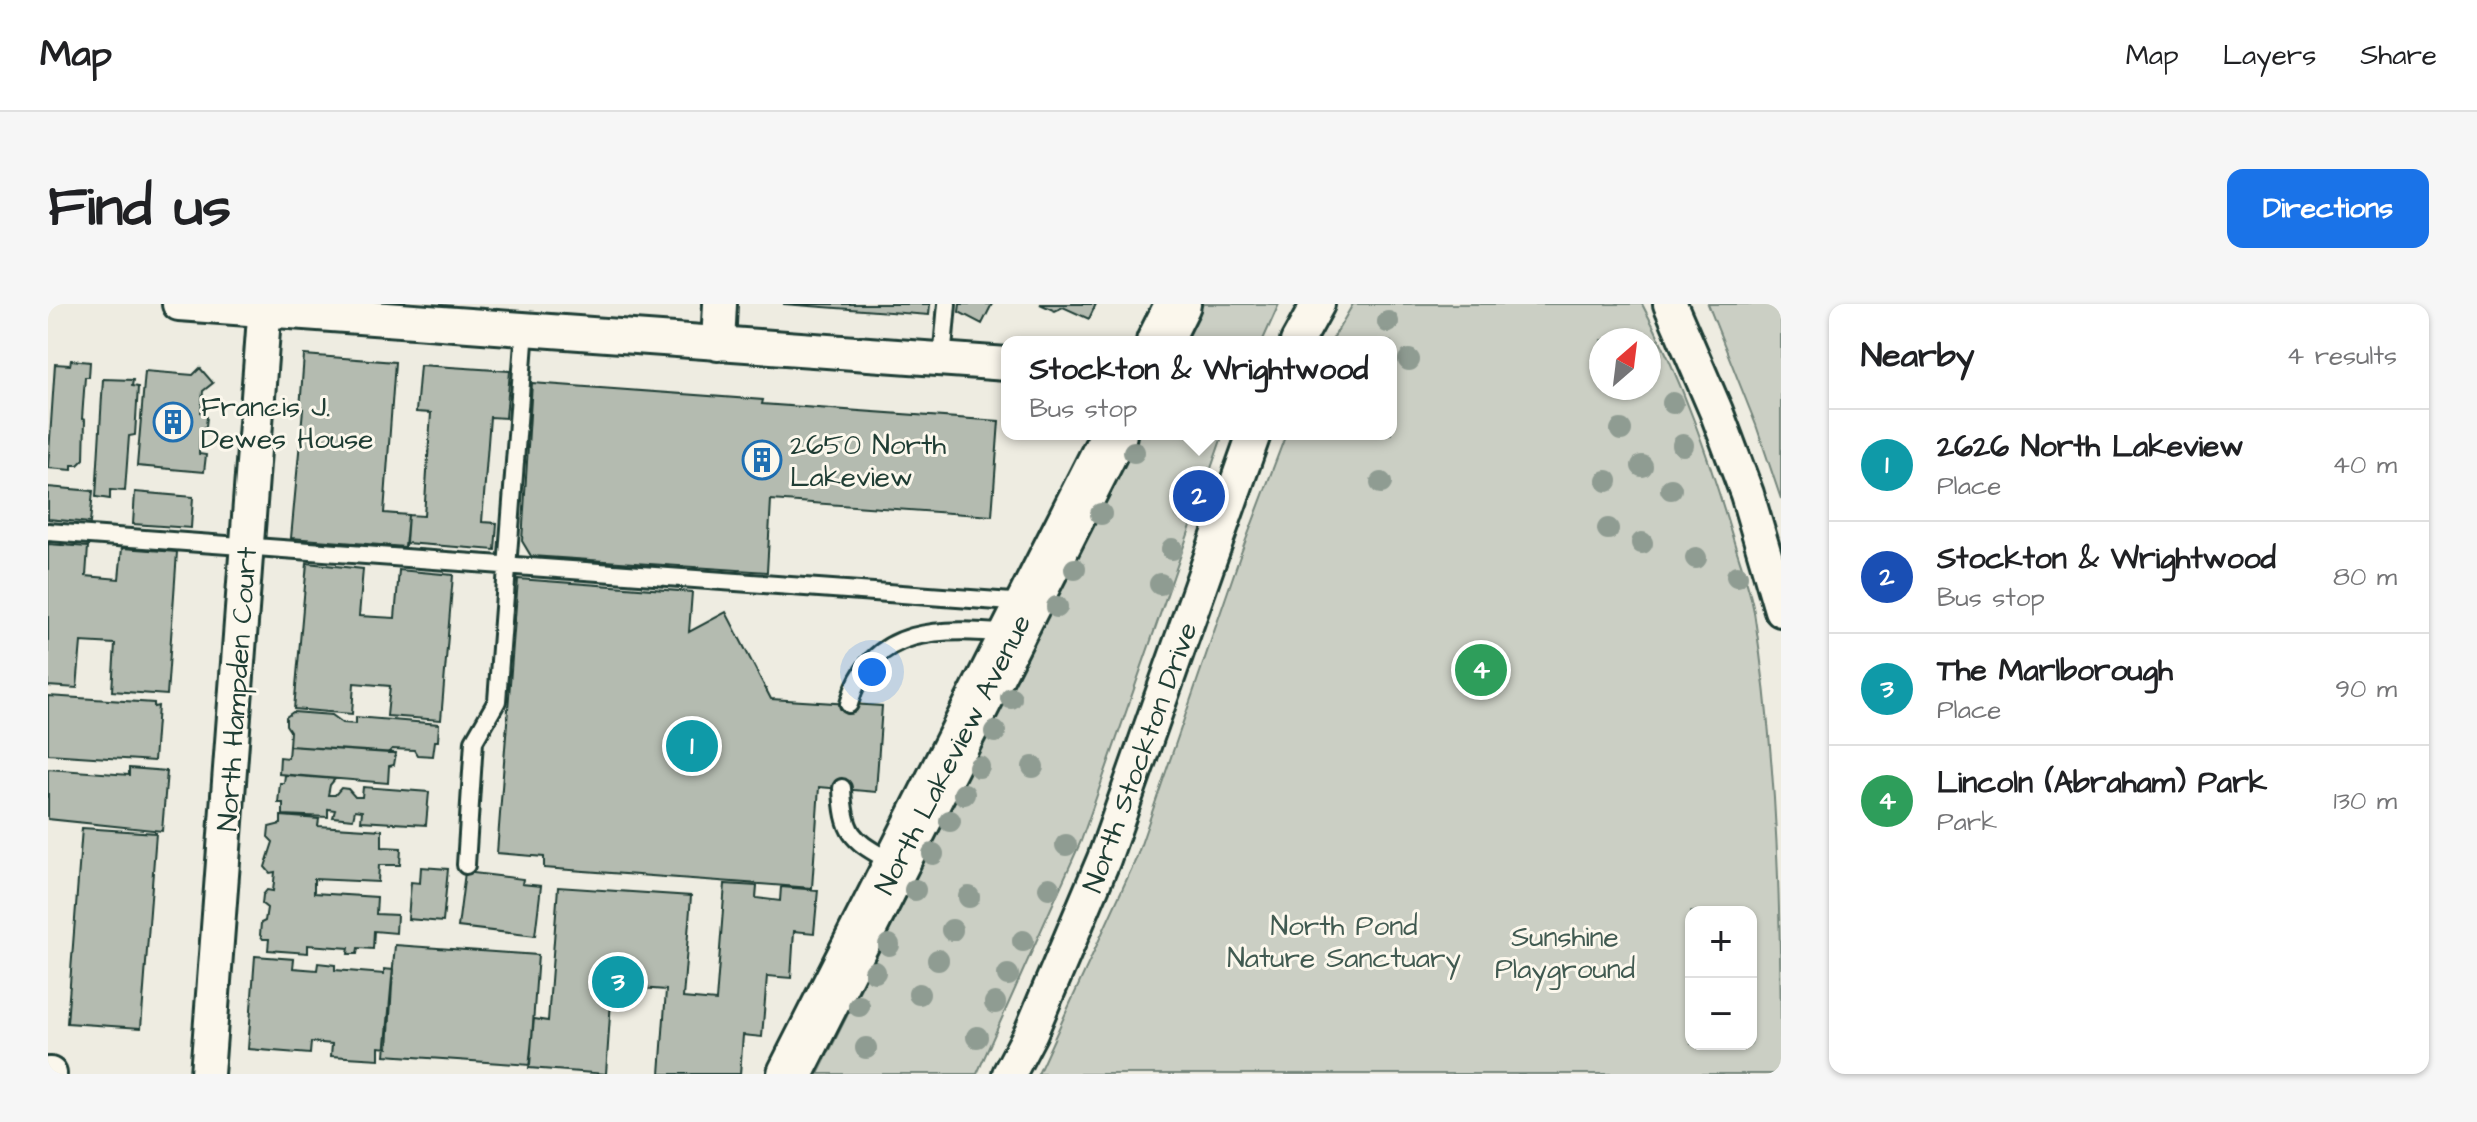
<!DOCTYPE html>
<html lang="en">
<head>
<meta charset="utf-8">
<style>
  body { margin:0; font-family:"Architects Daughter",sans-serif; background:#f6f6f6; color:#202124 }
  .controls { position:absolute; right:24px; bottom:24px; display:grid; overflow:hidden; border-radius:16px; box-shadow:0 2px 6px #0004 }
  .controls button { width:72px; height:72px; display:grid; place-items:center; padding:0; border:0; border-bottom:2px solid #e0e0e0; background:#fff; color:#202124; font:40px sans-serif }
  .compass { position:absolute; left:1541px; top:24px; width:72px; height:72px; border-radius:50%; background:#fff; box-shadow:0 2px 6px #0004; rotate:28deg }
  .you { position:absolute; left:824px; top:368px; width:28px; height:28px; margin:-20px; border:6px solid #fff; border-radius:50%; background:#1a73e8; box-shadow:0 0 0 12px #1a73e833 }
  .badge { display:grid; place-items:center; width:52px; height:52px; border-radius:50%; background:#1a73e8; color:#fff; font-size:26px; font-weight:700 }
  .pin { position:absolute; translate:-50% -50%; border:4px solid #fff; box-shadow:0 2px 8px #0006 }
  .popup { position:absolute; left:953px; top:32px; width:396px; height:104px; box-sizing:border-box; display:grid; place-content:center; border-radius:16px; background:#fff; filter:drop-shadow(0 2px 6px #0005); font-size:26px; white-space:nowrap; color:#757577 }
  .popup b { font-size:30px; color:#202124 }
  .popup::after { content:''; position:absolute; left:50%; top:100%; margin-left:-16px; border:16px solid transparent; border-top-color:#fff }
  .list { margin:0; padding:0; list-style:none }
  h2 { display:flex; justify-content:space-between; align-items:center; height:104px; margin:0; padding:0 32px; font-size:34px }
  h2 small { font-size:26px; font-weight:400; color:#757577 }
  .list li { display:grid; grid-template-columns:52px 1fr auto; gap:24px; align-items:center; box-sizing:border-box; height:112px; padding:0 32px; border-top:2px solid #e0e0e0 }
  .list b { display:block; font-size:30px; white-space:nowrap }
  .list p { margin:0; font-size:26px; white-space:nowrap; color:#757577 }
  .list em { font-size:26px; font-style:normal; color:#757577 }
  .map { position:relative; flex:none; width:1733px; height:770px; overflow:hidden; border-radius:16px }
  header { display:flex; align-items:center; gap:48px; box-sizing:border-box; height:112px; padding:0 40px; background:#fff; border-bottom:2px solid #e0e0e0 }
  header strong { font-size:38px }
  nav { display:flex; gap:44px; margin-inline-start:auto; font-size:28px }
  .intro { display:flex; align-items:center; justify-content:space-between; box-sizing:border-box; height:192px; padding:0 48px }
  h1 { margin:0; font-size:56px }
  .button { padding:20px 36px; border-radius:16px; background:#1a73e8; color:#fff; font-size:28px; font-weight:700 }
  main { display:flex; gap:48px; padding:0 48px }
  aside { flex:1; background:#fff; border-radius:16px; box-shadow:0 2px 6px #0004 }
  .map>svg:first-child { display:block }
  .green { fill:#cbcfc4; stroke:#75867c; stroke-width:2; fill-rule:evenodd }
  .building { fill:#b4bbb0; stroke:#1f3d34; stroke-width:2 }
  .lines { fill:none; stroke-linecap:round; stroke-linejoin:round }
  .lane-casing { stroke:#1f3d34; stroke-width:22 }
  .street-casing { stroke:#1f3d34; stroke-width:38 }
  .secondary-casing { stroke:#1f3d34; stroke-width:50 }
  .lane { stroke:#fbf7ec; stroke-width:16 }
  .street { stroke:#fbf7ec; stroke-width:32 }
  .secondary { stroke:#fbf7ec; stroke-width:44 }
  .tree { fill:#8f9c92 }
  .labels { text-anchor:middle; stroke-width:6; stroke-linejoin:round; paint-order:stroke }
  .poi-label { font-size:28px; fill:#1f3d34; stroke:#fbf7ec; text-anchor:start }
  .street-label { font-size:28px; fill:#1f3d34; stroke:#fbf7ec }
  .park-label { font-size:28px; fill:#415a51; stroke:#fbf7ec }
</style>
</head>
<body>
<header>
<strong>Map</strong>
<nav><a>Map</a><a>Layers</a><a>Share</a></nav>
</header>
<div class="intro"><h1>Find us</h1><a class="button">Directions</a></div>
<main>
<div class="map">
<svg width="1733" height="770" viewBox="0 0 1733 770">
  <rect width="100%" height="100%" fill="#eeece1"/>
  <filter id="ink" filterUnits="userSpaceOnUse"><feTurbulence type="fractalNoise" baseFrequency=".0125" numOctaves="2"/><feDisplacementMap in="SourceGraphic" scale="16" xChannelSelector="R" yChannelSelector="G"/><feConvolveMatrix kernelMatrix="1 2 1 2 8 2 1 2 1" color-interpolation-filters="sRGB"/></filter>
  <g filter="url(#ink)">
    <path class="green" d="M1155 0H1231L1214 38H1135Z
      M1305 0H1594C1634 75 1662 157 1686 238 1693 261 1702 285 1706 308 1730 461 1733 615 1733 770H990L1088 555 1193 249 1238 130H1343V38H1283ZM1553 36H1601V84H1553ZM1643 608H1703V740H1643Z
      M1660 0H1733V195L1708 121Z
      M1089 130H1175L1033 537 929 770H770Z"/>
    <path class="building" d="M735 0H882L881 11Z
      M912 0H944L934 20 911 8Z
      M992 0H1048L1041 15 1015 3 1007 7Z
      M256 51 347 58 336 209 360 211 357 243 243 234 255 105H252Z
      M23 56 42 58 41 73H37L34 115 37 116 36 155 30 161H24V166L0 164 7 60 22 61Z
      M372 61 462 67 458 114 442 113 434 218 449 219 447 246 358 239 360 211 376 212 383 109 368 108Z
      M152 64 165 79 155 87 153 109 159 113 158 122 152 128 151 150 158 151 156 168 89 162 97 67 145 71Z
      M55 75 85 76 84 82 90 83 87 131 81 132 77 187 62 186V195L48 193Z
      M484 79 715 96 714 100 951 117 944 212 723 196 719 268 483 252 474 237Z
      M1150 170 1156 172 1149 191 1143 189Z
      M0 183 45 187 42 219 0 215Z
      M87 188 145 193 143 224 85 220Z
      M0 240 40 243 38 272 71 275 74 244 129 248 119 391 64 387 67 340 33 338 29 384 0 382Z
      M259 259 315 265 311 312 347 314 351 266 405 271 393 416 339 412 342 382 306 379 304 410 246 405Z
      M470 275 644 288 641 328 678 308 723 395 834 402 828 488 771 483 764 584 496 564V553L449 549Z
      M0 392 106 399V403L110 402 106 457 0 450Z
      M245 408 284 411 295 419 308 420V413L391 420 390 437H387L385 452 369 451 366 446 344 445 340 449 241 442 242 427 238 421V413Z
      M241 442 348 449 346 461 341 462 340 479 231 470 232 453 240 454Z
      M81 464 119 467 114 527 0 515V465L81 471Z
      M237 471 287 475 282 481 280 491H287L293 484 300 485 307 493H314L315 483 381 488 378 521 313 517 314 507 307 506 305 515 285 513 287 506 280 505V513L235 511V499H230L232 479H236Z
      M233 512 271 515 270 522 334 526V543L353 544 352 561H331L330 578 266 575V589L329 593 328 610 349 611 348 629 326 627 325 645 310 644 309 650H300L301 644 260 641V649L220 646 221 635H215L212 631 213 619 217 617 219 604 214 600 215 591 219 586 225 587 227 568 222 569 217 563 225 538 220 533 221 523 233 520Z
      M34 524 108 529 93 724 19 719Z
      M373 563 400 565 395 618 360 615 363 578 372 579Z
      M417 568 475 575 474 580 493 582 487 632 410 623Z
      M677 580 709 582 708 594 732 597 733 583 770 586 766 629 746 627 743 674 719 672 714 733 695 731 692 770H612L618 686 564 682 558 770 481 764 486 715 500 717 510 583 643 592 635 694 668 697Z
      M347 641 490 651 482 761 337 751Z
      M207 652 246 655 245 664 269 666 270 659 287 661V666L336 670V665L345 666 340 744 331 743V755L283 752 284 740 263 738 262 750 200 745Z"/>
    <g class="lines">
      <g class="lane-casing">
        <path id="lane" d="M894 56 899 0
          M0 228 978 299
          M801 400C822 320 897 324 963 330
          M794 484C796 536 807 536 848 561
          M418 561 426 437 449 397 477 25"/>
      </g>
      <g class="street-casing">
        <path id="street" d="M131 0 959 60
          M1622 0 1668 107 1699 190 1733 306
          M1249 38 1270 0
          M670 40 672 0
          M0 770H2
          M159 770 217 0
          M961 770 983 728 1056 555 1206 130"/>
      </g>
      <g class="secondary-casing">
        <path id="secondary" d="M1111 38 1130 0
          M742 770 1066 130"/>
      </g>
      <use href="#lane" class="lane"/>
      <use href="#street" class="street"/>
      <use href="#secondary" class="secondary"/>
    </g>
    <g class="tree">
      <circle cx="1340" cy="18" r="11"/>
      <circle cx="1361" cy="56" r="11"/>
      <circle cx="1625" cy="99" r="11"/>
      <circle cx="1573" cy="126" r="11"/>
      <circle cx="1635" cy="141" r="11"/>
      <circle cx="1086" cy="148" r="11"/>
      <circle cx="1594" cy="162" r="11"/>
      <circle cx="1559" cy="177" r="11"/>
      <circle cx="1333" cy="179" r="11"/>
      <circle cx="1623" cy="185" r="11"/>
      <circle cx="1137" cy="207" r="11"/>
      <circle cx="1053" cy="210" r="11"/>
      <circle cx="1560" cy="225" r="11"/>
      <circle cx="1594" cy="239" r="11"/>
      <circle cx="1124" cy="245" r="11"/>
      <circle cx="1648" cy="254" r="11"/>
      <circle cx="1027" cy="265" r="11"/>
      <circle cx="1689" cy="272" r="11"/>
      <circle cx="1112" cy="280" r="11"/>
      <circle cx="1009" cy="303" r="11"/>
      <circle cx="963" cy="394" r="11"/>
      <circle cx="947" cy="428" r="11"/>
      <circle cx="931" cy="463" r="11"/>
      <circle cx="985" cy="463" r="11"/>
      <circle cx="916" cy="490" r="11"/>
      <circle cx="902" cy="517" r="11"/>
      <circle cx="1018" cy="541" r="11"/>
      <circle cx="885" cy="550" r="11"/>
      <circle cx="1001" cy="584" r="11"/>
      <circle cx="867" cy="586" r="11"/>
      <circle cx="921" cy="593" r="11"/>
      <circle cx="904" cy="626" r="11"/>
      <circle cx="975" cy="637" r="11"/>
      <circle cx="841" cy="641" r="11"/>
      <circle cx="890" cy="656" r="11"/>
      <circle cx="827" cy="668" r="11"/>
      <circle cx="960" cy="671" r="11"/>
      <circle cx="871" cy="690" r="11"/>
      <circle cx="947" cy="699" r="11"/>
      <circle cx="811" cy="702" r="11"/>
      <circle cx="929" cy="733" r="11"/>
      <circle cx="818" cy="744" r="11"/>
    </g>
  </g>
  <defs>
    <g id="building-ring" transform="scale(2)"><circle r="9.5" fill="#fbf7ec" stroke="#1f6fb2" stroke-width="1.5"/><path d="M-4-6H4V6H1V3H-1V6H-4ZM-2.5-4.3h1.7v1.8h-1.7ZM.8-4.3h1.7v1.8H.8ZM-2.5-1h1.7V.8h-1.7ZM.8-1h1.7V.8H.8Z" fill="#1f6fb2"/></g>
  </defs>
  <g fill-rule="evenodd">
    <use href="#building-ring" x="125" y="118"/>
    <use href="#building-ring" x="714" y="156"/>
  </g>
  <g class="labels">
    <g class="poi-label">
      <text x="153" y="112">Francis J.<tspan x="153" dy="32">Dewes House</tspan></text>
      <text x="742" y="150">2650 North<tspan x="742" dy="32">Lakeview</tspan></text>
    </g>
    <g class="street-label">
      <text transform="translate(188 385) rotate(-86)" y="10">North Hampden Court</text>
      <text transform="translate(904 450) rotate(-63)" y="10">North Lakeview Avenue</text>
      <text transform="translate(1091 453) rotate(-70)" y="10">North Stockton Drive</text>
    </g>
    <g class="park-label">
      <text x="1296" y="631">North Pond<tspan x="1296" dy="32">Nature Sanctuary</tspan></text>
      <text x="1517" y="642">Sunshine<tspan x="1517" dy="32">Playground</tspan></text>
    </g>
  </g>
</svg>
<div class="controls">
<button>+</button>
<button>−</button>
</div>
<svg class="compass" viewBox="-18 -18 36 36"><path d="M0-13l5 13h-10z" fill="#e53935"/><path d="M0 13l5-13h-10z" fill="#757577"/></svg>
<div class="you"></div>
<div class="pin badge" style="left:644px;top:442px;background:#0f9aa8">1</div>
<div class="pin badge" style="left:1151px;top:192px;background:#1a4fb4">2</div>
<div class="popup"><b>Stockton &amp; Wrightwood</b>Bus stop</div>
<div class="pin badge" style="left:570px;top:678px;background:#0f9aa8">3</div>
<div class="pin badge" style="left:1433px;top:366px;background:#2e9e5b">4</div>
</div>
<aside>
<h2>Nearby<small>4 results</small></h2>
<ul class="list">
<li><span class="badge" style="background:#0f9aa8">1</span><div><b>2626 North Lakeview</b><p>Place</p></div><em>40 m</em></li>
<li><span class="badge" style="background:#1a4fb4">2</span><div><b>Stockton &amp; Wrightwood</b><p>Bus stop</p></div><em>80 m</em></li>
<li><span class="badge" style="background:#0f9aa8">3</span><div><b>The Marlborough</b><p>Place</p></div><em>90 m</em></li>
<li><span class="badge" style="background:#2e9e5b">4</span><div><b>Lincoln (Abraham) Park</b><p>Park</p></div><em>130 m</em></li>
</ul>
</aside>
</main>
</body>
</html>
